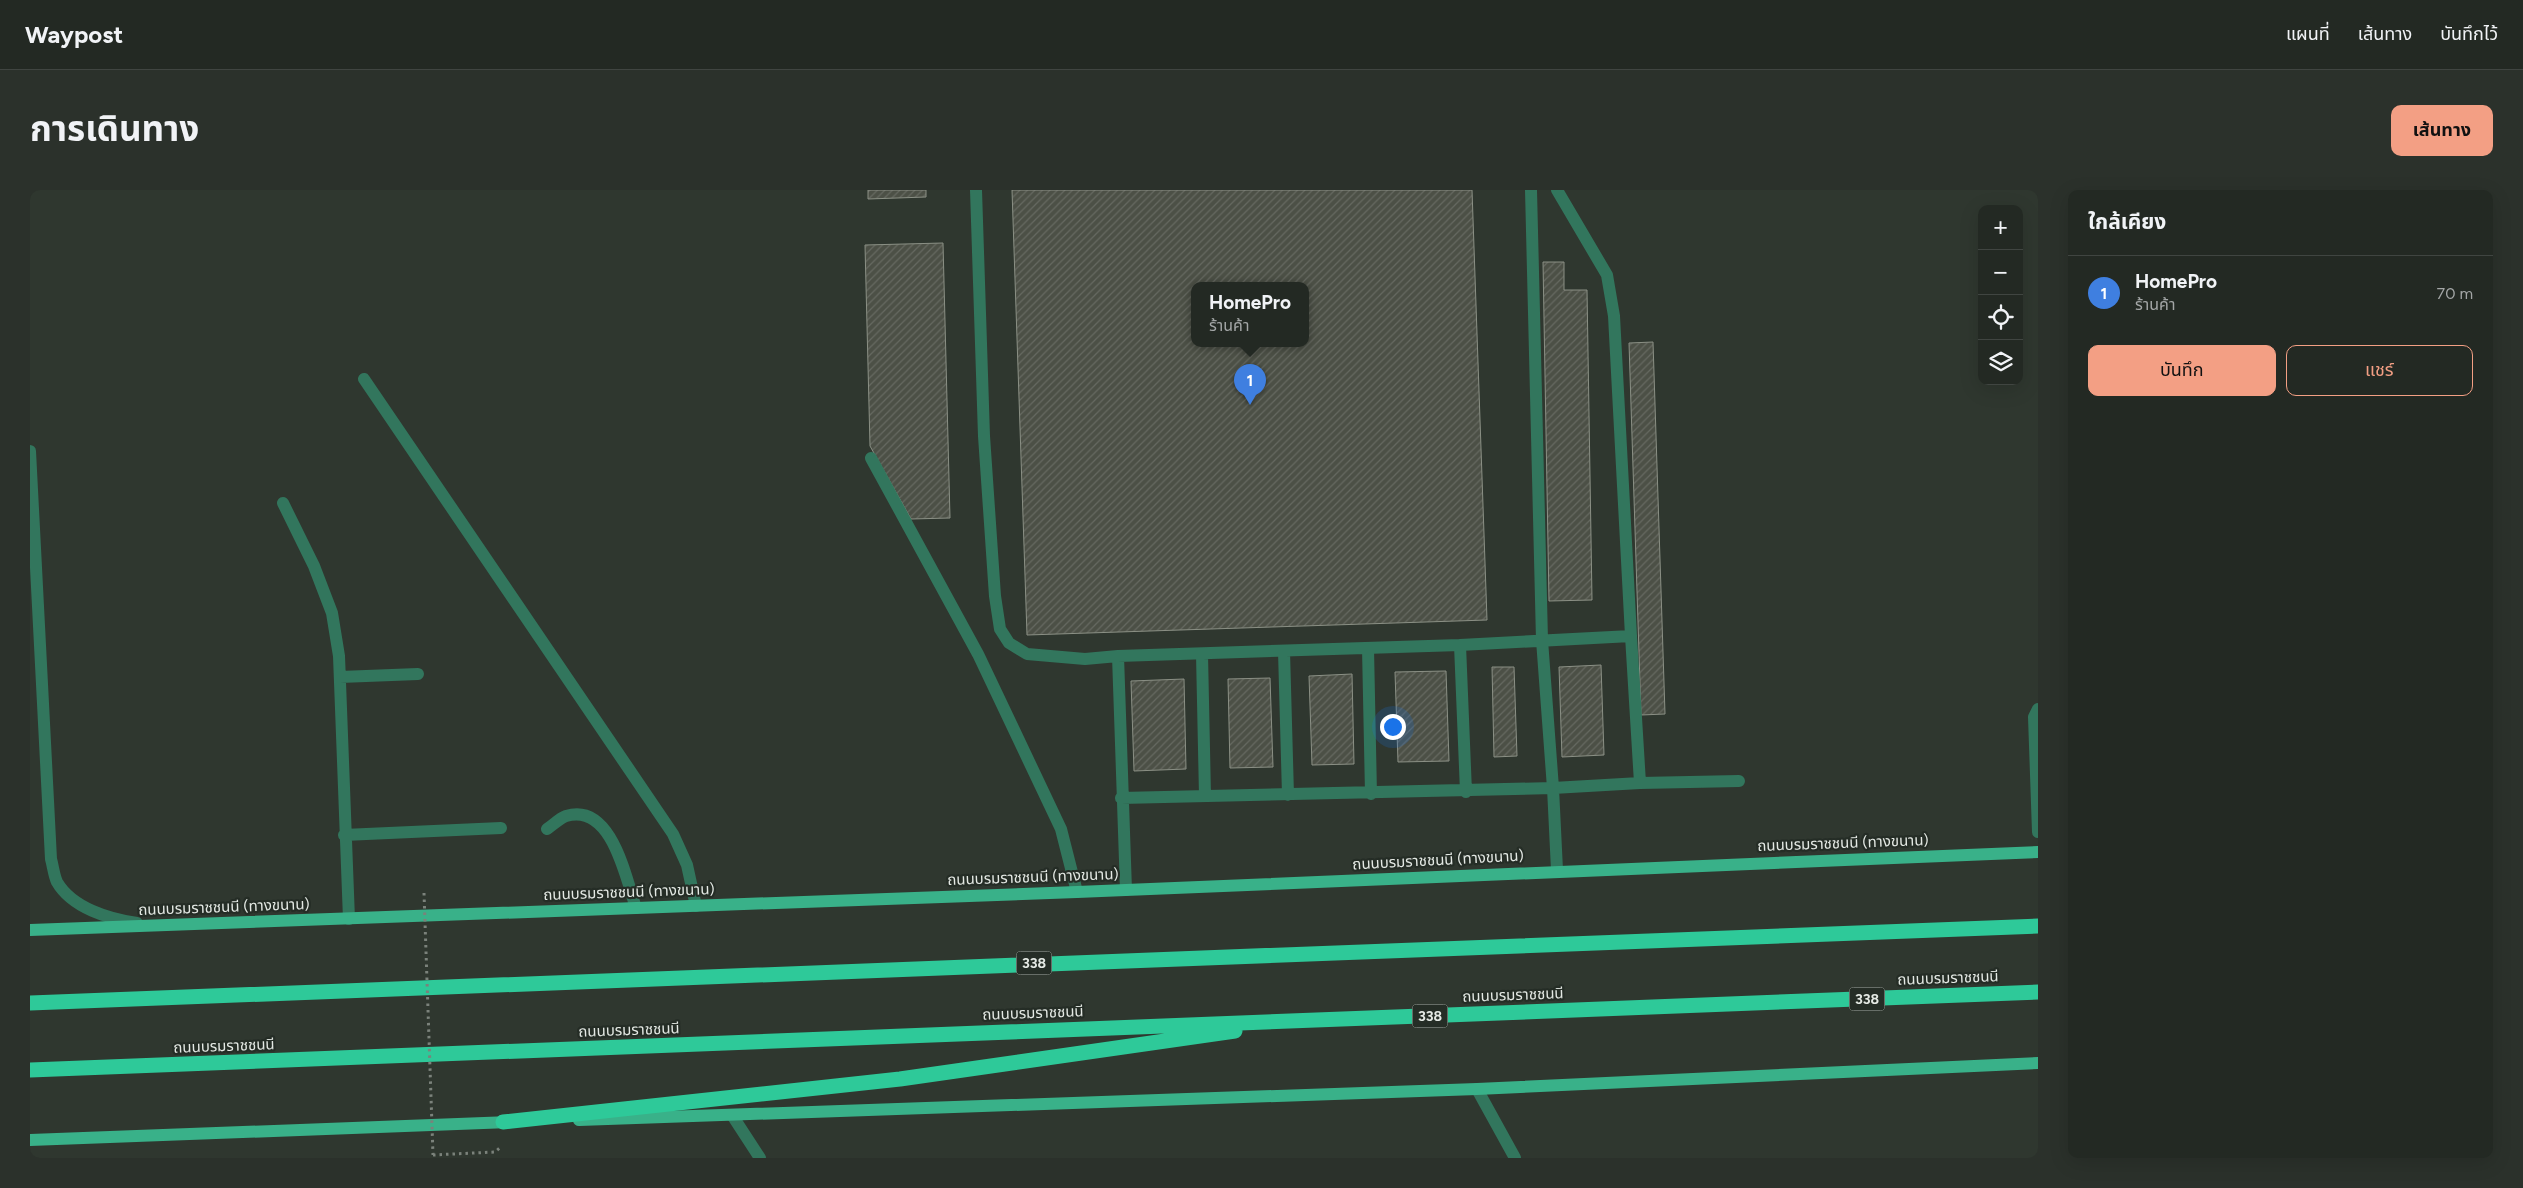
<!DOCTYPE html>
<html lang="th">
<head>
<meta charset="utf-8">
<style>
  body { margin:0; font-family:Figtree,"Noto Sans Thai",sans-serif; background:#2b312b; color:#f1f3f6 }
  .controls { position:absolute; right:15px; top:15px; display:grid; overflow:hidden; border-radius:10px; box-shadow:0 5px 20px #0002 }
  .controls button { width:45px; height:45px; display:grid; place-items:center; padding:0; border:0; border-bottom:1px solid #404541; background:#232923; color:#f1f3f6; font:25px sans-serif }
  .you { position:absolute; left:1362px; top:536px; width:18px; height:18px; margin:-12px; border:4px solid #fff; border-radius:50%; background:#1a73e8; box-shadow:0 0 0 8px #1a73e833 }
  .badge { display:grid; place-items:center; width:32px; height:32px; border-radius:50%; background:#f39f84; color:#fff; font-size:16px; font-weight:700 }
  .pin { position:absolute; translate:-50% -41px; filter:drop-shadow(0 1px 2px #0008) }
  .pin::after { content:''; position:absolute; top:26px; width:18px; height:15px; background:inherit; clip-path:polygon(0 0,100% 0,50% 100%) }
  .popup { position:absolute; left:1161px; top:92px; width:118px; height:65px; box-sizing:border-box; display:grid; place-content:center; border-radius:10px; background:#232923; filter:drop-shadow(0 1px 4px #0005); font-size:16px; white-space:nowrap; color:#a3a6a6 }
  .popup b { font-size:19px; color:#f1f3f6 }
  .popup::after { content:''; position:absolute; left:50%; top:100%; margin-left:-10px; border:10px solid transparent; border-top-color:#232923 }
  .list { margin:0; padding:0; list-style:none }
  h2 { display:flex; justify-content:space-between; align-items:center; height:65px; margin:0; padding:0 20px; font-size:21px }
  h2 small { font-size:16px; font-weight:400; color:#a3a6a6 }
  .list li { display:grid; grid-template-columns:32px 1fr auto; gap:15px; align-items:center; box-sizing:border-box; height:75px; padding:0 20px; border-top:1px solid #404541 }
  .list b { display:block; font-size:19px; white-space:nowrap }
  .list p { margin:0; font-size:16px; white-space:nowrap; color:#a3a6a6 }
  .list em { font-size:16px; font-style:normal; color:#a3a6a6 }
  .actions { display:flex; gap:10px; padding:15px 20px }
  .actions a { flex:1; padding:11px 0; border:1px solid #f39f84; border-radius:10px; text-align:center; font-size:18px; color:#f39f84 }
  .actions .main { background:#f39f84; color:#111 }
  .icon { flex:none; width:28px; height:28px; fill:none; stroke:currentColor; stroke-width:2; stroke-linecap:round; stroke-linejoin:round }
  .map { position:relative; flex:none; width:2008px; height:968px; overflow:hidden; border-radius:10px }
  header { display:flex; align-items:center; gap:30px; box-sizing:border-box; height:70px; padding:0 25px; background:#232923; border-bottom:1px solid #404541 }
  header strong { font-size:24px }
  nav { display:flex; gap:28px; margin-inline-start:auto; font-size:18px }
  .intro { display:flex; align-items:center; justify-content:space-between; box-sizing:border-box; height:120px; padding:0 30px }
  h1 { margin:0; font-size:35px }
  .button { padding:12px 22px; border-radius:10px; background:#f39f84; color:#111; font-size:18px; font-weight:700 }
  main { display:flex; gap:30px; padding:0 30px }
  aside { flex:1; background:#232923; border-radius:10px; box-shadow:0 5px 20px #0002 }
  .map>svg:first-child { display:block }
  .building { fill:url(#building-hatch); stroke:#8b9085; fill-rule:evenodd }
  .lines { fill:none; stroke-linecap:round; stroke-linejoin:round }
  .path { stroke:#7b827b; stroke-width:3; stroke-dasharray:2.5 4; stroke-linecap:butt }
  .minor { stroke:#32765d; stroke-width:12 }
  .major { stroke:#39b189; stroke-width:12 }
  .highway { stroke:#2ec999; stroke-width:15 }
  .path-bridge { stroke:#7b827b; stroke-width:3; stroke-dasharray:2.5 4; stroke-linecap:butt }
  .labels { text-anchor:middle; stroke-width:4.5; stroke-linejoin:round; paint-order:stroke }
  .shield { fill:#252d26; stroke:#abb1ab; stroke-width:1 }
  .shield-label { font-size:14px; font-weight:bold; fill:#e4e9e4 }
  .street-label { font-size:15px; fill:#e4e9e4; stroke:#252d26 }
</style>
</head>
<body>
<header>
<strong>Waypost</strong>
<nav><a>แผนที่</a><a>เส้นทาง</a><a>บันทึกไว้</a></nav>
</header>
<div class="intro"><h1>การเดินทาง</h1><a class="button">เส้นทาง</a></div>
<main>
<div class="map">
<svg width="2008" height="968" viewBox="0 0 2008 968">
  <defs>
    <pattern id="building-hatch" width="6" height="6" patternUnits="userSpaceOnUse" patternTransform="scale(1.25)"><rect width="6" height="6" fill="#4c5046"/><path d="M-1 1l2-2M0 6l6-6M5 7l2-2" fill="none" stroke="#666961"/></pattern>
  </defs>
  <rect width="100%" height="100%" fill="#2f372f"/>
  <path class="building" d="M838 0H896V7L838 9Z
    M982 0H1442L1457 430 997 445ZM1165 96H1275V154H1165Z
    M913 53 920 328 881 329 840 256 835 55Z
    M1513 72H1534V100H1557L1562 410 1519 411Z
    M1623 152 1635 524 1611 525 1599 153Z
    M1571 475 1574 565 1532 567 1529 477Z
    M1462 477H1484L1487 566 1464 567Z
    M1416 481 1419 571 1368 572 1365 482Z
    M1322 484 1324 574 1282 575 1279 486Z
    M1240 488 1243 577 1200 578 1198 489Z
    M1154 489 1156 579 1104 581 1101 491Z"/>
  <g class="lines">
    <path class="path" d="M403 965 465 962 472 956"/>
    <path class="minor" d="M946 0 954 246 965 406 970 439 979 453 997 464 1055 469 1088 466
      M1527 0 1577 85 1584 126 1601 446
      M334 189 643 644 657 675 666 716
      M0 261 21 669C23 676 24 686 27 692 42 718 79 729 107 733
      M841 268 948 464 1031 639 1047 702
      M253 313 284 376 302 423 309 466 319 729
      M1430 455 1436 602
      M1338 458 1341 604
      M1254 461 1258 605
      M1172 464 1175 606
      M310 487 388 484
      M2008 519 2004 527 2008 642
      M1610 593 1709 591
      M1091 608 1523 598 1512 450 1501 0
      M517 639C523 635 530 628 536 626 582 612 596 689 606 718
      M314 645 471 638
      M1096 700 1088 466 1430 455 1601 446 1610 593 1523 598 1527 680
      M1447 899 1485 968
      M702 925 730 968"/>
    <path class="major" d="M0 740 1047 702 2008 662
      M549 930 1447 899 2008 873
      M0 950 482 932"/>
    <path class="highway" d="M0 813 2008 736
      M0 880 2008 802
      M473 932 870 889 1205 841"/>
    <path class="path-bridge" d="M394 703 403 965"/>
  </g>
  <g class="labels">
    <g class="shield">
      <rect x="986.5" y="761.5" width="35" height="23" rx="4"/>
      <rect x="1819.5" y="797.5" width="35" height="23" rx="4"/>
      <rect x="1382.5" y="814.5" width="35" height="23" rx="4"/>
    </g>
    <g class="shield-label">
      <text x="1004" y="778">338</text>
      <text x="1837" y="814">338</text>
      <text x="1400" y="831">338</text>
    </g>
    <g class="street-label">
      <text transform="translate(1813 653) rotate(-2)" y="5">ถนนบรมราชชนนี (ทางขนาน)</text>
      <text transform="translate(1408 670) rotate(-3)" y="5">ถนนบรมราชชนนี (ทางขนาน)</text>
      <text transform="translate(1003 687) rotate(-2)" y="5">ถนนบรมราชชนนี (ทางขนาน)</text>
      <text transform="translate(599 702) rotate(-2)" y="5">ถนนบรมราชชนนี (ทางขนาน)</text>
      <text transform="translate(194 717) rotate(-2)" y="5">ถนนบรมราชชนนี (ทางขนาน)</text>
      <text transform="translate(1918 788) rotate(-2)" y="5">ถนนบรมราชชนนี</text>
      <text transform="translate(1483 805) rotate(-2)" y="5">ถนนบรมราชชนนี</text>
      <text transform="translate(1003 823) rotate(-2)" y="5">ถนนบรมราชชนนี</text>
      <text transform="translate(599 840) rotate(-2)" y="5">ถนนบรมราชชนนี</text>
      <text transform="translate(194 856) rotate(-2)" y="5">ถนนบรมราชชนนี</text>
    </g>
  </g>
</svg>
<div class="controls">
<button>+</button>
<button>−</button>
<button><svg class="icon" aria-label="locate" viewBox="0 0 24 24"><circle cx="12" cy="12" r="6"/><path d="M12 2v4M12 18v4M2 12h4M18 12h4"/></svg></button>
<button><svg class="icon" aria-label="layers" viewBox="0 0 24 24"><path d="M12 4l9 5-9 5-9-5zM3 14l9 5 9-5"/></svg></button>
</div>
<div class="you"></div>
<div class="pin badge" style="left:1220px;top:215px;background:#3f7fe0">1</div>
<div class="popup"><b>HomePro</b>ร้านค้า</div>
</div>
<aside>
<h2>ใกล้เคียง<small></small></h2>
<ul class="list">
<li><span class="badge" style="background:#3f7fe0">1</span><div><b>HomePro</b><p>ร้านค้า</p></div><em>70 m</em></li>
</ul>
<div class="actions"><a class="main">บันทึก</a><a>แชร์</a></div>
</aside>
</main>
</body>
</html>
